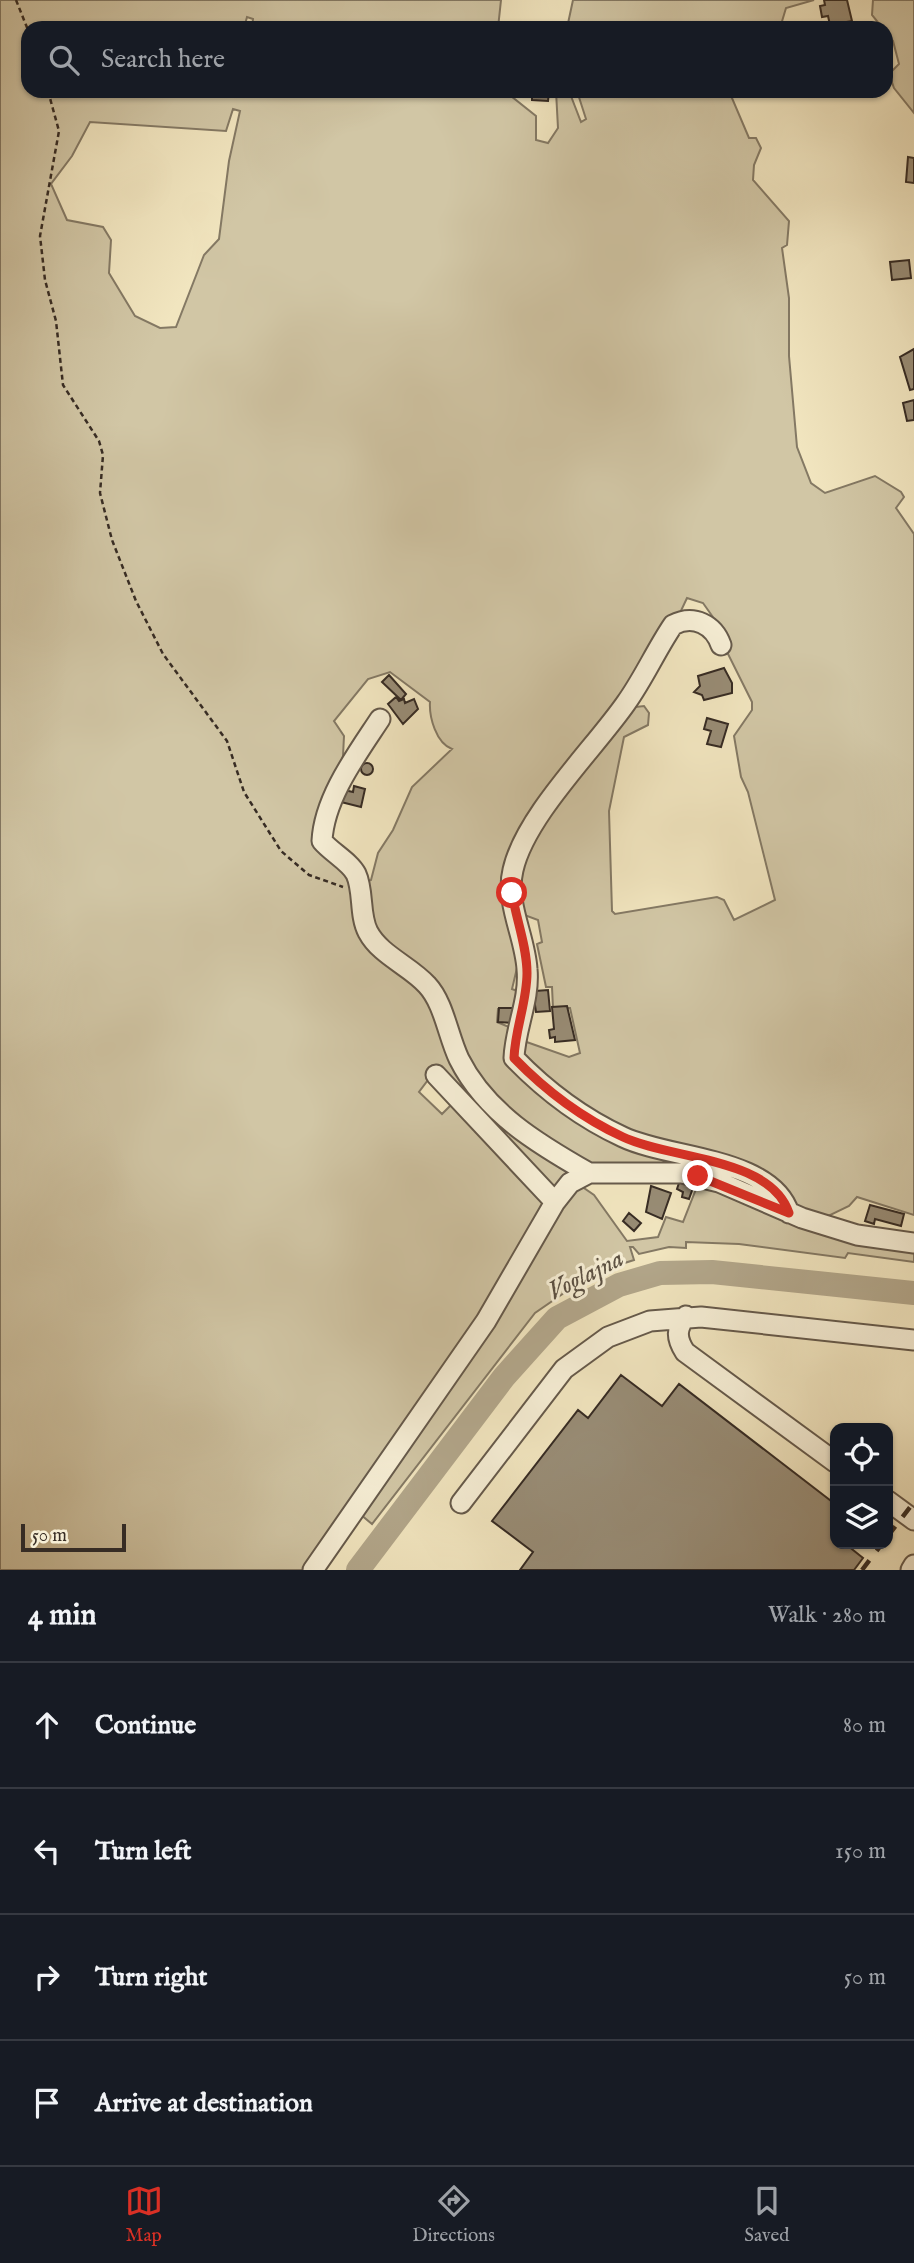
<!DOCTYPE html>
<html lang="en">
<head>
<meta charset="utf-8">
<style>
  body { margin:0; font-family:"IM FELL English",serif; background:#242831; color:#f1f3f6 }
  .controls { position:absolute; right:21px; bottom:21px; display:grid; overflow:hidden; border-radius:14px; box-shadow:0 2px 5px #0004 }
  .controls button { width:63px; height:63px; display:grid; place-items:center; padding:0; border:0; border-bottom:2px solid #363941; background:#171b24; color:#f1f3f6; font:35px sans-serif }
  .scale { position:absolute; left:21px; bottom:18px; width:105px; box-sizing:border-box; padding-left:7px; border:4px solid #372c24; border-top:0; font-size:19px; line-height:24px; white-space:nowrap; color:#372c24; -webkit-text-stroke:5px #f6eed5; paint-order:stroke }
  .stop { position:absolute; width:21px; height:21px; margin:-16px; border:5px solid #d93025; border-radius:50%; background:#fff }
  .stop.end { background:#d93025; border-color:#fff; box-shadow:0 2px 7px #0008 }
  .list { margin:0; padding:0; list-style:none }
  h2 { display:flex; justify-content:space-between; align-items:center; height:91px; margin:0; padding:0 28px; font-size:30px }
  h2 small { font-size:23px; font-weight:400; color:#9ea1a6 }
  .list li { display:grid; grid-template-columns:46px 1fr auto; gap:21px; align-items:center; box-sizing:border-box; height:126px; padding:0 28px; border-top:2px solid #363941 }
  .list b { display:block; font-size:26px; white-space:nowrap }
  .list em { font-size:23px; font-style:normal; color:#9ea1a6 }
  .icon { flex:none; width:38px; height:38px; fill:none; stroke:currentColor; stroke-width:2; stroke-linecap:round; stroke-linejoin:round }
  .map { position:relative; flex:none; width:914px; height:1570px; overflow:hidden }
  .search { position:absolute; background:#171b24; box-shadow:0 2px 5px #0004; left:21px; right:21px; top:21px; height:77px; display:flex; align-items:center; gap:18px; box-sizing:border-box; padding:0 24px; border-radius:21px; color:#9ea1a6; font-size:26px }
  .sheet { height:595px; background:#171b24 }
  nav { display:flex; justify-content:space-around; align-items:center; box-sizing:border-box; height:98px; border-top:2px solid #363941; background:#171b24; font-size:19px; color:#9ea1a6 }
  nav a { display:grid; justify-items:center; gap:4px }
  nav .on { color:#d93025 }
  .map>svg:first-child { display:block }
  .green { fill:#d1c6a5; stroke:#847964; stroke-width:2; fill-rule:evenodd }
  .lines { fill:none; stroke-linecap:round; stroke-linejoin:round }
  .river { stroke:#b2a68a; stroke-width:24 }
  .building { fill:#988c75; stroke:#372c24; stroke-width:2 }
  .minor-casing { stroke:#665a4b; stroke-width:23 }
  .path { stroke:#372c24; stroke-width:2.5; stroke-dasharray:5 3.5; stroke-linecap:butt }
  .minor { stroke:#f6eed5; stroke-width:19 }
  .rail { stroke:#372c24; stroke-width:4.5; stroke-dasharray:12 12; stroke-linecap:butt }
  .route { stroke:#d93025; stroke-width:9 }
  .labels { text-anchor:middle; stroke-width:6; stroke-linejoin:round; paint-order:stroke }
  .water-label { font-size:26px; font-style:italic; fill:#5c5143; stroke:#f6eed5 }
</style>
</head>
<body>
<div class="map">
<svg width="914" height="1570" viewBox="0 0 914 1570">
  <rect width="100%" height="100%" fill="#f1e5bf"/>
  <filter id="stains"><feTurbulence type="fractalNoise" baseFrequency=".00286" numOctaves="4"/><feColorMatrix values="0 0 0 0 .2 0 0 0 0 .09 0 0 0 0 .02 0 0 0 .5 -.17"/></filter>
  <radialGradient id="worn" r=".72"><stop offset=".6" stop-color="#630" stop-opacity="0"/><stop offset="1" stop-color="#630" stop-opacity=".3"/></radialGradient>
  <path class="green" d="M0 0H501L498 28H252L253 19 247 17 244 28H28V91H512L511 96 536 116V140L548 143 558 128 556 91H569L581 122 586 119 577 91H729L749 138H756L761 148 754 165 753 180 789 221 787 245 782 248 789 298V356L797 447 811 483 825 493 875 476 901 492 904 497 896 508 914 534V1215L857 1197 849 1206 820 1220 801 1213 782 1190 739 1168 701 1154 626 1136 580 1110 517 1057 518 1039 569 1057 580 1053 570 1008H553L552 987H546L537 944 542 942 538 920 519 913C516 899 512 883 515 870 530 813 593 756 627 708L644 706 649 713 648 725 624 737 609 811 612 911 615 914 717 897 724 900 734 920 775 900 748 792 741 777 734 736 752 710V702L727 652 722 630 703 603 687 598 679 615H670L667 629 625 700 552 794 517 848 508 885 523 967 517 968 512 989 523 993 516 1009H498L497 1022 509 1027 511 1059 529 1079 588 1123 626 1143 700 1160 737 1173 773 1190 776 1194 772 1199 684 1167 582 1165 543 1144 506 1117 491 1103 466 1068 436 989 378 942 365 912 362 883 371 880 378 853 393 830 412 787 452 749C436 743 429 717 430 702L390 672 368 679 334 721 344 736 343 756 318 840C326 857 343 861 354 876L365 937 431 993 453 1053 479 1100 505 1124 575 1172V1176L560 1188 547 1187 437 1068 419 1092 442 1114 454 1102C482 1130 535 1170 546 1208L530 1241 486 1312 311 1570H0ZM233 109 240 111 229 161 219 239 204 255 176 327 160 328 135 316 109 273 111 240 103 227 67 220 51 184 72 156 90 122 226 131Z
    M573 0H814L786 8 780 28H567Z
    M873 0H914V113L894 88 889 74 899 64 893 41 872 15Z
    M700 1179 914 1246V1262L848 1253 845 1258 739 1244 686 1242V1248L669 1247 639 1254 633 1247H630L634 1260 593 1273 535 1313 372 1524 360 1514 578 1184 594 1195 627 1241 658 1237 666 1217 683 1222Z"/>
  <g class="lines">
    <path class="river" d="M358 1570 504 1377 557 1318 619 1285 660 1273 712 1272 914 1293"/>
  </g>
  <path class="building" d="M824 0H847L852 21 830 25 828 16 822 17 820 6 825 5Z
    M520 91H549L548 101 532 100V92Z
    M908 157 914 158V183L906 182Z
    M909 260 911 278 892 280 890 262Z
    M914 349V389L910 390 900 357Z
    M914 400V420L907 421 903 403Z
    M724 668 732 683V693L704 700 702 695 694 692 700 686 698 676Z
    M389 675 406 694 401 700 382 682Z
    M396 697 399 701 404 699 405 703 414 699 418 709 403 724 388 704Z
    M707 718 728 724 721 747 707 744 711 731 704 729Z
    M361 769a6 6 0 1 1 12 0a6 6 0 1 1-12 0Z
    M354 786 365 789 361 807 341 802 344 790 353 792Z
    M548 990 550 1011 536 1012 535 1005H533L535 991Z
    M567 1006 575 1040 555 1042V1037L550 1038 549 1030 554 1029 552 1007Z
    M499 1008H513V1023L498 1022Z
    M681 1177 695 1182 689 1199 682 1197 683 1192 677 1189Z
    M651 1186 671 1193 662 1219 646 1212Z
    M870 1205 904 1214 901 1226 875 1219 874 1224 865 1221Z
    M629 1213 641 1223 634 1231 623 1221Z
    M621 1375 662 1406 679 1384 835 1504V1544H850L848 1546 863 1558 854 1570H520L533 1552 492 1521 578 1410 588 1418Z"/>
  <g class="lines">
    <g class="minor-casing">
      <path id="minor" d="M721 645C714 625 694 614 673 625 656 650 644 678 626 703 594 749 525 816 513 870 505 903 525 936 527 969 530 1000 515 1028 514 1058 546 1091 582 1118 623 1137 669 1159 771 1157 789 1213
        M380 719C357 754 324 798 322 841 331 852 350 862 356 874 364 891 359 915 368 932 380 955 410 966 427 985 444 1003 448 1036 459 1059 486 1113 538 1144 589 1173
        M436 1075 555 1202
        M686 1316C676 1329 676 1338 685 1352L835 1462
        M888 1501 914 1520
        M461 1503 564 1369 608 1337 650 1321 701 1317 914 1340
        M313 1570 486 1321 555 1202 570 1183 589 1173H682L719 1182 802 1218 857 1235 914 1243
        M911 1570 914 1565"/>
    </g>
    <path class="path" d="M16 0 28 30
      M48 91 59 131 40 236 45 280 56 321 63 385 99 441 103 455 100 493 112 540 136 601 163 654 227 741 244 792 281 851 309 875 343 887"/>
    <use href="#minor" class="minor"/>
    <path class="rail" d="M888 1536 914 1502
      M862 1570 882 1544"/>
  </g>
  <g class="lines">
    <path class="route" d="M512 893C516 919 527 946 527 973 527 1002 515 1029 514 1058 546 1091 582 1118 623 1137 669 1159 771 1157 789 1213L698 1176"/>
  </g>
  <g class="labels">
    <g class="water-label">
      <text transform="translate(585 1274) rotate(-27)" y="9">Voglajna</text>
    </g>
  </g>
  <rect width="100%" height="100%" filter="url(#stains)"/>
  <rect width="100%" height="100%" fill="url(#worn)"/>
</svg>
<div class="controls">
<button><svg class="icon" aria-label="locate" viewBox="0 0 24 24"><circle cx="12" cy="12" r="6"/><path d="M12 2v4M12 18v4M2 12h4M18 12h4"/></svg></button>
<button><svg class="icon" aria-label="layers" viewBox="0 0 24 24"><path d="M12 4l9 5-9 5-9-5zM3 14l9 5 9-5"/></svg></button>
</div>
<div class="scale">50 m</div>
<div class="stop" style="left:512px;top:893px"></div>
<div class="stop end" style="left:698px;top:1176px"></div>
<div class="search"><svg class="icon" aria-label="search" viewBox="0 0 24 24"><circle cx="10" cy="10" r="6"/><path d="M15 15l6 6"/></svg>Search here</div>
</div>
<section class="sheet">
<h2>4 min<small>Walk · 280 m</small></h2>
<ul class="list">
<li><svg class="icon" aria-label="ahead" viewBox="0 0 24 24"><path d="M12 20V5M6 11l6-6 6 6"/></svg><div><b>Continue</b></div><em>80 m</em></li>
<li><svg class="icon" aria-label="left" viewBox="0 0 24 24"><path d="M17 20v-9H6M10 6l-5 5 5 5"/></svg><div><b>Turn left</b></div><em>150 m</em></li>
<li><svg class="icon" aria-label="right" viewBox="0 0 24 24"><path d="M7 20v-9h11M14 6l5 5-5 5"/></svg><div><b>Turn right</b></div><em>50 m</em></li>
<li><svg class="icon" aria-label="arrive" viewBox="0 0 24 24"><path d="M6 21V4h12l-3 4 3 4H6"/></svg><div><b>Arrive at destination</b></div></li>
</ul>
</section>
<nav>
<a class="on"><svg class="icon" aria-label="map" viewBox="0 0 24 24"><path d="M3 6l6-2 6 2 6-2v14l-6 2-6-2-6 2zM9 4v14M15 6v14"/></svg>Map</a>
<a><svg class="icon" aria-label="directions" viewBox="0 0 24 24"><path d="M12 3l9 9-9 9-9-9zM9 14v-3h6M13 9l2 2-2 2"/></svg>Directions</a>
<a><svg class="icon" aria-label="saved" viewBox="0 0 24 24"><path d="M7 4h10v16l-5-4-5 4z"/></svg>Saved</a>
</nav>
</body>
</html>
